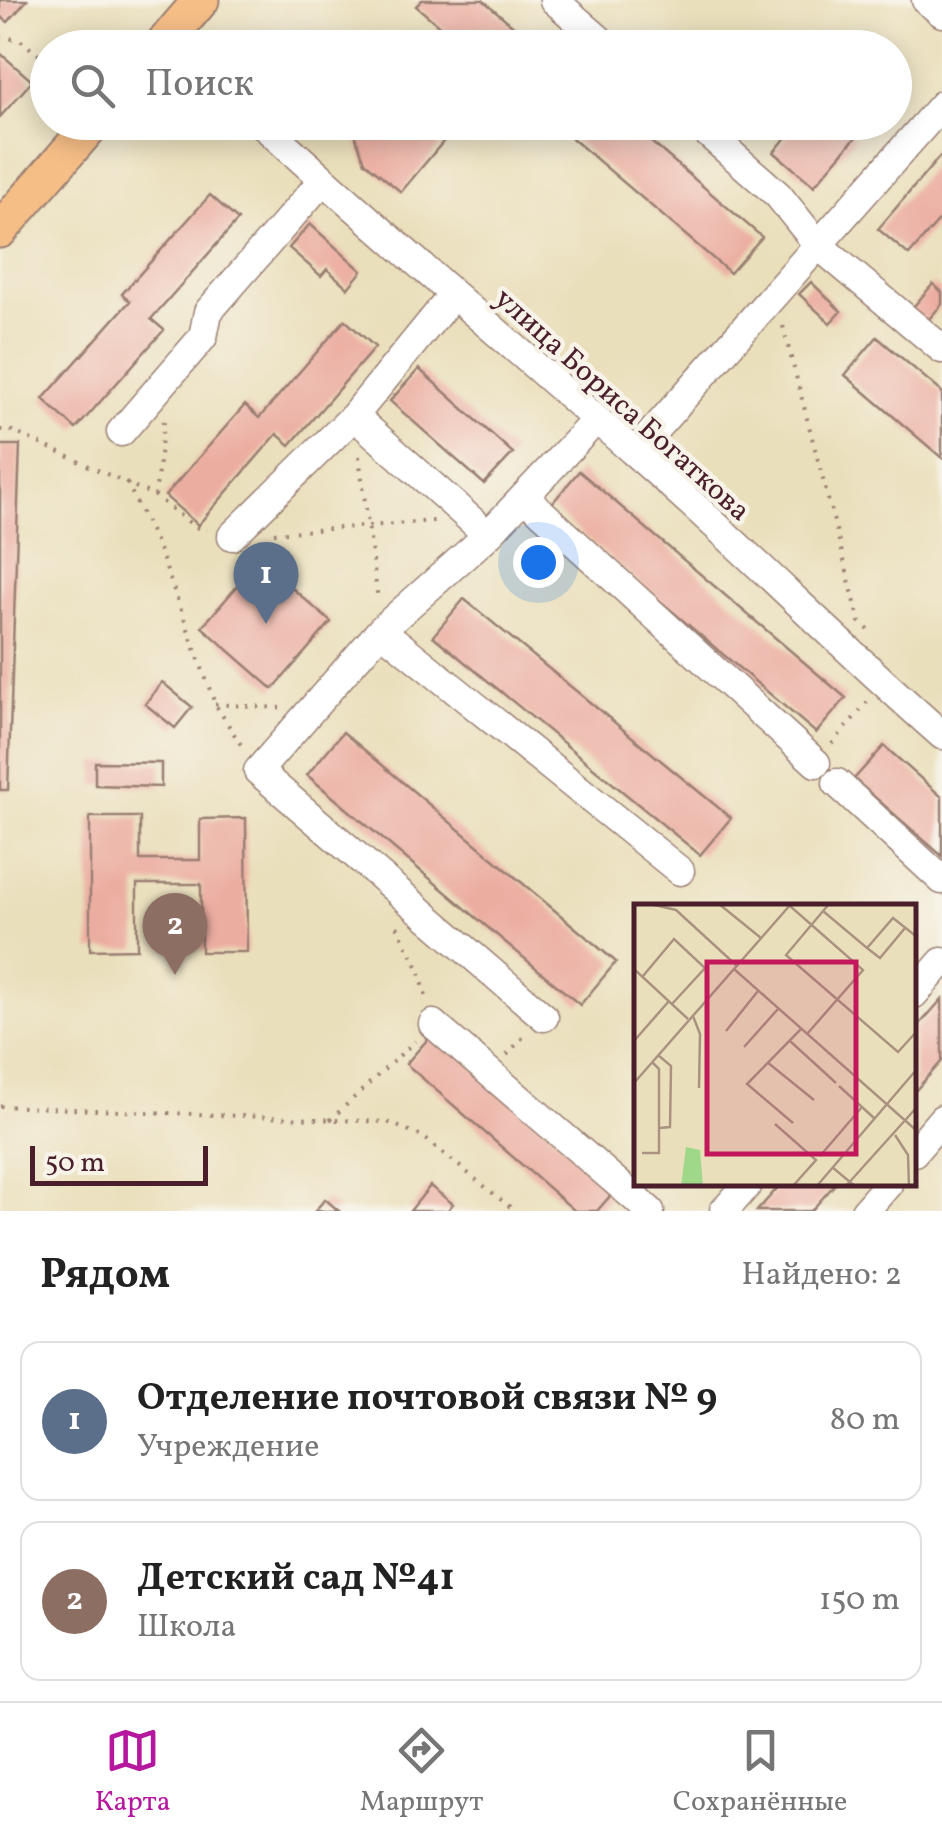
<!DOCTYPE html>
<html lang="ru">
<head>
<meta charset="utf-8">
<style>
  body { margin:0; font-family:Vollkorn,serif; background:#f2f2f2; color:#222 }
  .scale { position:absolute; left:30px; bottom:25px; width:178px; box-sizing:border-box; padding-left:10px; border:5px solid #4a1f2b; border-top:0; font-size:28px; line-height:35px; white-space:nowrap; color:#4a1f2b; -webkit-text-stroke:8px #f7f3e8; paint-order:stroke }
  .you { position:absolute; left:538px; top:562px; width:35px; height:35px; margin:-25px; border:8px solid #fff; border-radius:50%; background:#1a73e8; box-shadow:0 0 0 15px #1a73e833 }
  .badge { display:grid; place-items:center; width:65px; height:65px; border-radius:50%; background:#b5179e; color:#fff; font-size:32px; font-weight:700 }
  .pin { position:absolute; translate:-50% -82px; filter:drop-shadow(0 2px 5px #0008) }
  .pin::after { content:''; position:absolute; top:52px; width:35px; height:30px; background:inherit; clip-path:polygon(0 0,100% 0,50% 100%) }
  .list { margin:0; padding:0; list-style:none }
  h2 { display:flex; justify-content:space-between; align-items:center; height:130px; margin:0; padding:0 40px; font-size:42px }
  h2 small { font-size:32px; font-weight:400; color:#767676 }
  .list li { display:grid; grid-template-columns:65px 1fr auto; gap:30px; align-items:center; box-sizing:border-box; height:160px; margin:0 20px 20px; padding:0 20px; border:2px solid #e0e0e0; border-radius:20px }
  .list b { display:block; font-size:38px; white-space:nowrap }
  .list p { margin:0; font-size:32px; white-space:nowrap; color:#767676 }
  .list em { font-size:32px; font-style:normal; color:#767676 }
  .icon { flex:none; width:55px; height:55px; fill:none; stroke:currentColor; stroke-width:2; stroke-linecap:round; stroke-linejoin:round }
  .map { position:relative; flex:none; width:942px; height:1211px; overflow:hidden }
  .search { position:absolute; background:#fff; box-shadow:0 5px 25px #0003; left:30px; right:30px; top:30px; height:110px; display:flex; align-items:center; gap:25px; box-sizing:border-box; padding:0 35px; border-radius:55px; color:#767676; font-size:38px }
  .sheet { height:490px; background:#fff }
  nav { display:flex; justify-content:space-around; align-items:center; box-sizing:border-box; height:140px; border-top:2px solid #e0e0e0; background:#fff; font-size:28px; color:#767676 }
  nav a { display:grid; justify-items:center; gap:5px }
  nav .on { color:#b5179e }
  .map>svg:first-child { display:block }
  .building { fill:#ecada1 }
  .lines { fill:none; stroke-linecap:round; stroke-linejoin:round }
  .minor-casing { stroke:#9a7f73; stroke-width:31 }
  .major-casing { stroke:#9a7f73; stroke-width:39 }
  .path { stroke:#9a7f73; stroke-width:4; stroke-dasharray:2.5 8; stroke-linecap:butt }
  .minor { stroke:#fff; stroke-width:28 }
  .major { stroke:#f6be87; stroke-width:35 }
  .labels { text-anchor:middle; stroke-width:9; stroke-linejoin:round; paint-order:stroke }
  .street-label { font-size:30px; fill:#4a1f2b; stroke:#f7f3e8 }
  .inset-road { fill:none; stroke:#aa9281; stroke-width:2.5 }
  .view { fill:#c2185b; fill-opacity:0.15; stroke:#c2185b; stroke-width:5 }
  .inset-edge { fill:none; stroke:#4a1f2b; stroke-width:5 }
</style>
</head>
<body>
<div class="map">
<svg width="942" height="1211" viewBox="0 0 942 1211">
  <rect width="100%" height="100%" fill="#f7f3e8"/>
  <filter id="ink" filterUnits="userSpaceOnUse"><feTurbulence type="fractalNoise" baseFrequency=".01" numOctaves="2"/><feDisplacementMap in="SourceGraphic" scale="20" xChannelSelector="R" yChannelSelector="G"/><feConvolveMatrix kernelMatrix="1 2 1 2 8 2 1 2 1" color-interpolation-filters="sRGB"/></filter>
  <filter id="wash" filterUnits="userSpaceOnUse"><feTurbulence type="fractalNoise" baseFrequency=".0048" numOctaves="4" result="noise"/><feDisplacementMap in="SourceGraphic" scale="40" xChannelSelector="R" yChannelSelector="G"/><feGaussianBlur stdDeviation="2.25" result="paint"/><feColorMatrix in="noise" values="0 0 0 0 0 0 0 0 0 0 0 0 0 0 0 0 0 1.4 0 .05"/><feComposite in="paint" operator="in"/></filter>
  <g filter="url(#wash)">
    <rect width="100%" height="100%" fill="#eadfbb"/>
    <g id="blocks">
      <path class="building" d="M0 0H27L8 22 0 16Z
        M422 0H483L539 48H465L416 6Z
        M0 53 32 81 0 117Z
        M357 122H454L453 130 401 192 365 162 356 138Z
        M553 122H628L762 237 730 273Z
        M799 122H837L855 138 814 186 774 152Z
        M942 154V217L909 255 878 229Z
        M210 195 238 220 151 319 164 330 76 429 43 399 130 301 122 294Z
        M310 224 362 271 348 288 327 269 321 276 289 248Z
        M811 282 841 311 830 323 799 294Z
        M933 284 942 292V304L923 326 908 313Z
        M345 320 375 347 290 445 277 434 198 525 165 496 245 405 259 418Z
        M877 337 942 392V458L845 375Z
        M419 369 513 453 484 484 390 401Z
        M0 445H20L8 790H0Z
        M579 471 846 698 816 733 549 507Z
        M260 560 331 622 273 689 202 627Z
        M464 599 731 818 700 855 433 636Z
        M162 682 192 707 175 728 145 704Z
        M343 732 616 962 580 1005 307 775Z
        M884 746 942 797V856L854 779Z
        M95 762 161 763V787L95 785Z
        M90 817H140V860H200V819L246 818 247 952H201V884H137V949L90 950Z
        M942 999V1061L914 1092V1031Z
        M435 1031 616 1189 597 1211H575L406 1064Z
        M781 1184H835L811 1211H757Z
        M430 1186 453 1204 447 1211H410Z
        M325 1199 339 1211H315Z"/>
    </g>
  </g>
  <g filter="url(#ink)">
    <use href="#blocks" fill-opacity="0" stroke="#9a7f73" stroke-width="2.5"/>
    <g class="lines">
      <g class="minor-casing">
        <path id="minor" d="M554 0 609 48
          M926 0 942 13
          M260 122C383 235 510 343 635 453 740 544 837 643 942 735
          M695 122 778 195 818 245 942 349
          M354 416 488 535
          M121 432 203 337 208 312 323 180
          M635 452 942 105
          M526 498 816 763
          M232 536 354 416 452 296
          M381 630 680 871
          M837 783 942 880
          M914 994 942 962
          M544 1017 258 771 381 630 488 535 596 420
          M433 1024 650 1211
          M914 1152 942 1119
          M724 1211 748 1184
          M865 1211 888 1184"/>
      </g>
      <g class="major-casing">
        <path id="major" d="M160 48 201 0
          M0 230 94 122"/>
      </g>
      <path class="path" d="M0 37 20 40 48 62
        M783 326 860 622 871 632
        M0 430 12 431 155 496 195 527 206 530
        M359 456 378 600
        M127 483 159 549 215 704 243 748
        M155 496 164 421
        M274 533 434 521
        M215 704 280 708
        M832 744 868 701
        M397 926 420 972 427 1001
        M507 1055 524 1036
        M0 1106 387 1122 422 1136 515 1211
        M330 1120 415 1041"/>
      <use href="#minor" class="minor"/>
      <use href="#major" class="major"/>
    </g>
  </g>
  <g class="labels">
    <g class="street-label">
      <text transform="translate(623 404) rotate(42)" y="10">улица Бориса Богаткова</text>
    </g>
  </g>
  <g transform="translate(634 904)">
    <rect width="282" height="282" fill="#eadfbb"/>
    <path d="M52 243 66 246 69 282H47Z" fill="#a0d88a"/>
    <path class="inset-road" d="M16 0 42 6 102 61M85 0 127 34M195 0 152 51 264 148 283 127M156 2 229 66 173 130M189 7 233 44 259 14 283 33M233 44 246 54 271 24M0 65 54 115M100 65 283 227M9 72 40 35 71 64 38 100M59 112 66 130 65 184M92 127 124 87M0 137 35 97M156 137 202 179M110 143 144 105M24 151 37 162 36 223 25 224M133 158 180 196M0 179 157 0M205 182 240 214M159 219 113 180 167 125M141 220 182 256 158 283M261 231 274 251 275 283M8 249H25V165L18 158M186 252 228 203M198 263 222 283M182 283 283 165M211 283 283 203"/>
    <path class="view" d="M73 58H222V250H73Z"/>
    <rect width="282" height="282" class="inset-edge"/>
  </g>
</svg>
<div class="scale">50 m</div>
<div class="you"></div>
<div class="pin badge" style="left:266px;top:624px;background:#5c6f8a">1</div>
<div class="pin badge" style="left:175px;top:975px;background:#8d6e63">2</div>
<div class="search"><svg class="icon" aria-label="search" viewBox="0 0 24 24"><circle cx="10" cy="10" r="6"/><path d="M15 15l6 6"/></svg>Поиск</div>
</div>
<section class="sheet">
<h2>Рядом<small>Найдено: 2</small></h2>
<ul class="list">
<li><span class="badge" style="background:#5c6f8a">1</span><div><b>Отделение почтовой связи № 9</b><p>Учреждение</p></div><em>80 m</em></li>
<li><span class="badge" style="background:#8d6e63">2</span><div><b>Детский сад №41</b><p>Школа</p></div><em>150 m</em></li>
</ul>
</section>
<nav>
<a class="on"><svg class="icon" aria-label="map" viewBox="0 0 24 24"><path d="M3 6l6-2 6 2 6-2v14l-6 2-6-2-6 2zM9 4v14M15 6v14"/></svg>Карта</a>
<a><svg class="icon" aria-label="directions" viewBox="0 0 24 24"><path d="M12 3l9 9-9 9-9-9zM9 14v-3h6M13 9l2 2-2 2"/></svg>Маршрут</a>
<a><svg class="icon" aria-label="saved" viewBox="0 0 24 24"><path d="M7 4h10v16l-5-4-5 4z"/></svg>Сохранённые</a>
</nav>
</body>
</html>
